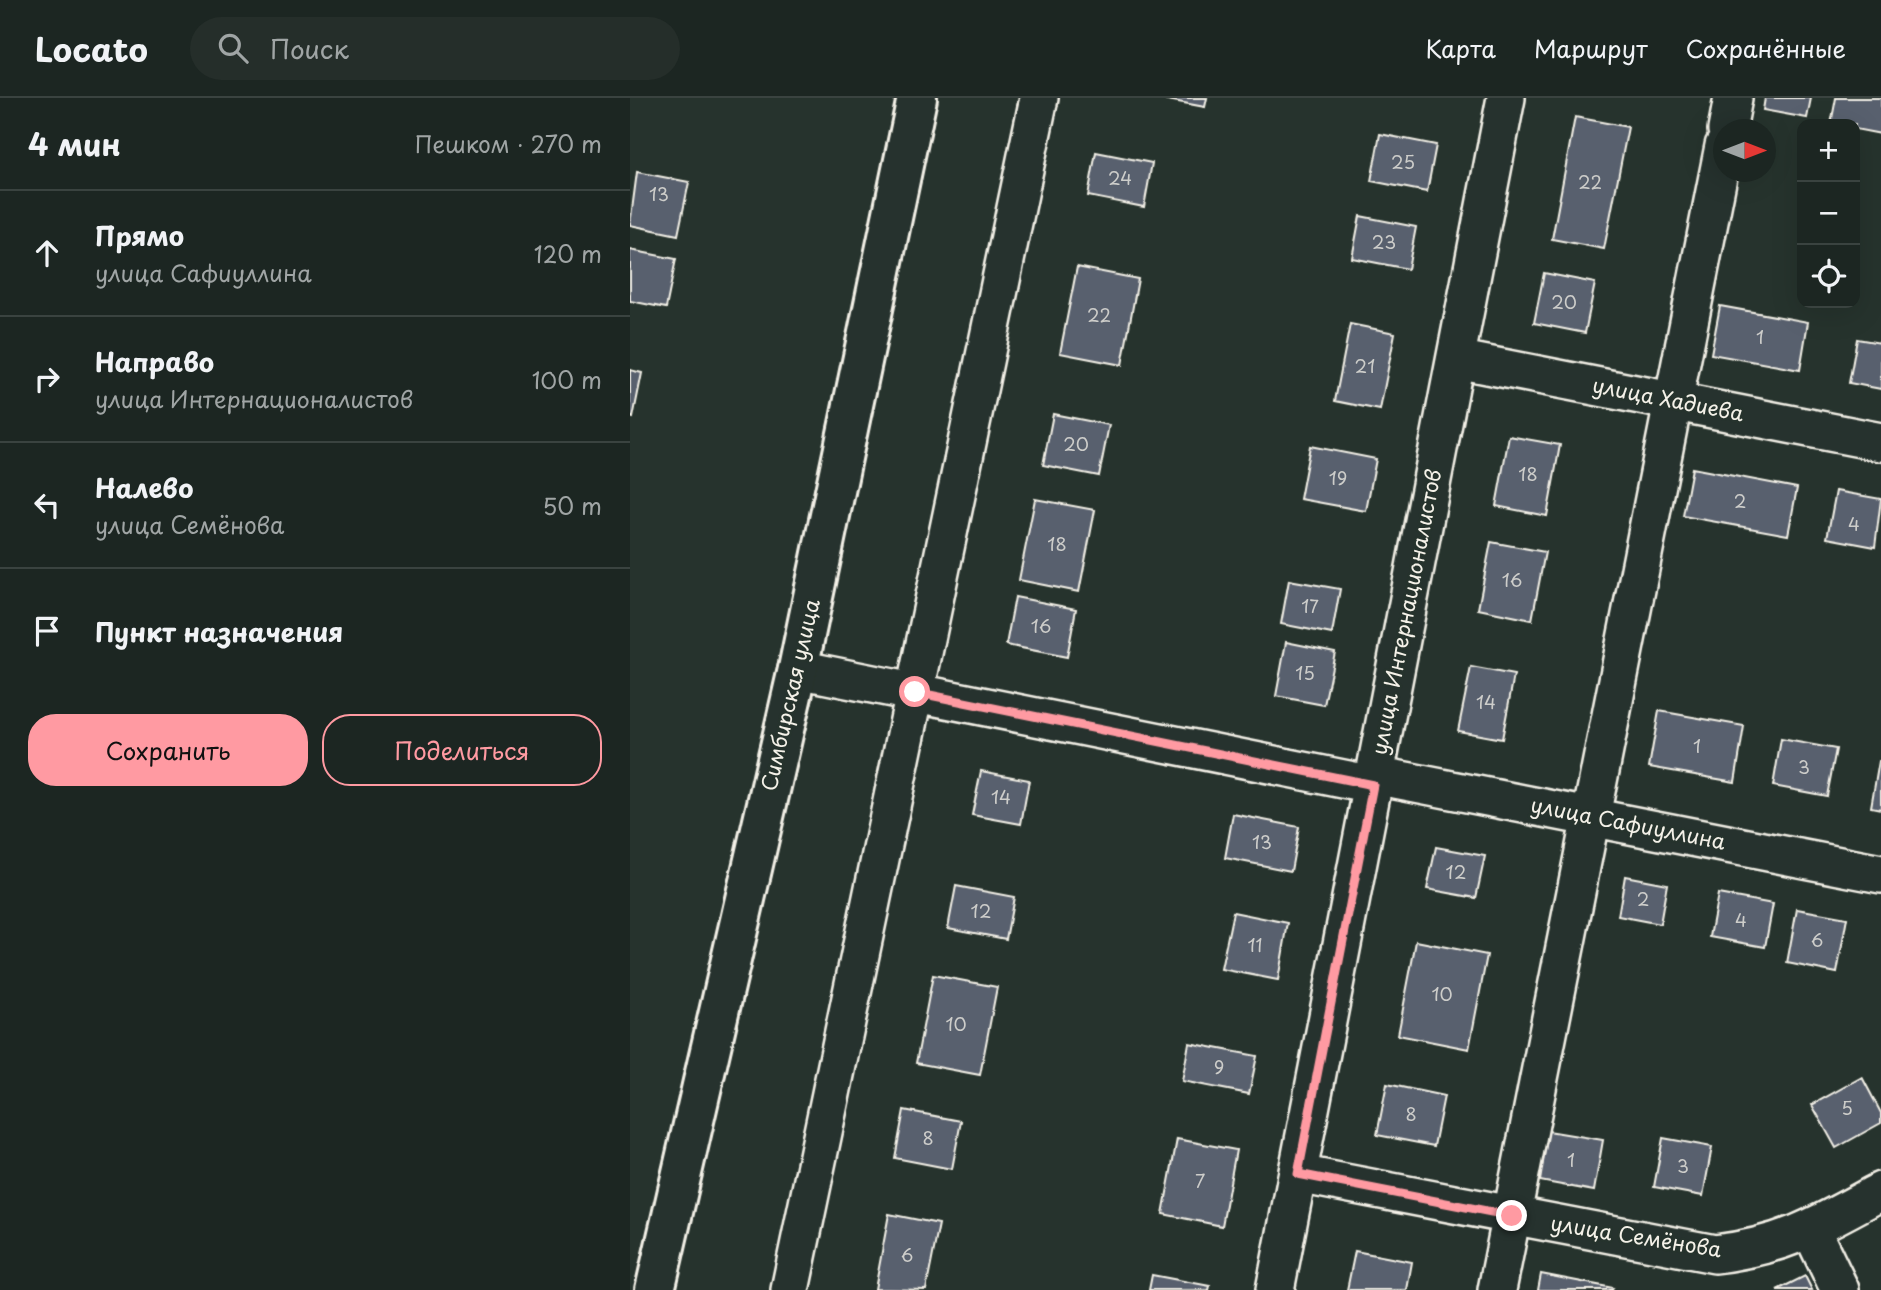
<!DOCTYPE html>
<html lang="ru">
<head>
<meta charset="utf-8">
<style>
  body { margin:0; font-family:"Playpen Sans",sans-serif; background:#252e2a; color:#f1f3f6 }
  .controls { position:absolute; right:21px; top:21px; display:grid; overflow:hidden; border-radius:14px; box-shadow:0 7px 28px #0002 }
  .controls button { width:63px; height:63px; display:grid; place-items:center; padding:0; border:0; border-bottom:2px solid #3a4340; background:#1c2622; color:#f1f3f6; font:35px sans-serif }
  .compass { position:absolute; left:1083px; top:21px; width:63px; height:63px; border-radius:50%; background:#1c2622; box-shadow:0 7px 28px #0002; rotate:90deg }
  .stop { position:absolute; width:21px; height:21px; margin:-16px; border:5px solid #ff9aa2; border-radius:50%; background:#fff }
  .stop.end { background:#ff9aa2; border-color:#fff; box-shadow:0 2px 7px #0008 }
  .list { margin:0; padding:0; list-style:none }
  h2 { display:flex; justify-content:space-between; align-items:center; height:91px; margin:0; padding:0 28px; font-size:30px }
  h2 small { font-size:23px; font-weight:400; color:#a0a5a5 }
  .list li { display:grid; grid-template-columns:46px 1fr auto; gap:21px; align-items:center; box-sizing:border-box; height:126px; padding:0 28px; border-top:2px solid #3a4340 }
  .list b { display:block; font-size:26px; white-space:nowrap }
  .list p { margin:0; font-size:23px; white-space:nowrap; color:#a0a5a5 }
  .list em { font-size:23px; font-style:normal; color:#a0a5a5 }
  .actions { display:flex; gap:14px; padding:21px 28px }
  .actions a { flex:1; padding:16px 0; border:2px solid #ff9aa2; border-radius:28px; text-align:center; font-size:24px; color:#ff9aa2 }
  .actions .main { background:#ff9aa2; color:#111 }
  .icon { flex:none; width:38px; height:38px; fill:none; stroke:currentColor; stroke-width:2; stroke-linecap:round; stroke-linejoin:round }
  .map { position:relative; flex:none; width:1251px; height:1192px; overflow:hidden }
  header { display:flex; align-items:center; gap:42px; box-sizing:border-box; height:98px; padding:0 35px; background:#1c2622; border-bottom:2px solid #3a4340 }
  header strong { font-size:33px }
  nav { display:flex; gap:38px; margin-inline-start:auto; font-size:24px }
  .search { width:490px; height:63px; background:#252e2a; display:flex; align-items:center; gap:18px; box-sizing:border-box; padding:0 24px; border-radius:38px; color:#a0a5a5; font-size:26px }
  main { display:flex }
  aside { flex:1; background:#1c2622 }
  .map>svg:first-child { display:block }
  .building { fill:#59616e; stroke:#f4f1e8; stroke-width:2 }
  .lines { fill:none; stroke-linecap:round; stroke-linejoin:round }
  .minor-casing { stroke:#f4f1e8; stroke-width:42 }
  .major-casing { stroke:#f4f1e8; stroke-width:44 }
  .minor { stroke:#26332d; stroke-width:37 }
  .major { stroke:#26332d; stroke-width:38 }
  .route { stroke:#ff9aa2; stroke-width:9 }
  .labels { text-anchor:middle; stroke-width:5; stroke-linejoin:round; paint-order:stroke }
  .number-label { font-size:18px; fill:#cdcdca }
  .street-label { font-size:21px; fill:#f4f1e8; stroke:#26332d }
</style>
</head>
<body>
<header>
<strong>Locato</strong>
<div class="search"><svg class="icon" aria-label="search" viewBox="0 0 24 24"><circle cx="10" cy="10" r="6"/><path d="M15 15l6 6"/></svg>Поиск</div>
<nav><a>Карта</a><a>Маршрут</a><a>Сохранённые</a></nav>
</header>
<main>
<aside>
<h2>4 мин<small>Пешком · 270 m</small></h2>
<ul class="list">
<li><svg class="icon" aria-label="ahead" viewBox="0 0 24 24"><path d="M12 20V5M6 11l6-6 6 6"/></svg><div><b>Прямо</b><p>улица Сафиуллина</p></div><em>120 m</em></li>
<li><svg class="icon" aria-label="right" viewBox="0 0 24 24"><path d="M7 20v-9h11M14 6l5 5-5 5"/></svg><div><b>Направо</b><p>улица Интернационалистов</p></div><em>100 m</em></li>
<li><svg class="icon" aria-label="left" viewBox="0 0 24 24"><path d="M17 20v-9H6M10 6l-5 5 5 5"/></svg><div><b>Налево</b><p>улица Семёнова</p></div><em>50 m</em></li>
<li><svg class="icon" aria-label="arrive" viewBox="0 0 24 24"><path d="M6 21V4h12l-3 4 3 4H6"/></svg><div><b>Пункт назначения</b></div></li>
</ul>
<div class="actions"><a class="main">Сохранить</a><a>Поделиться</a></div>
</aside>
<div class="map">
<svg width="1251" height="1192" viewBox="0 0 1251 1192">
  <rect width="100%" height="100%" fill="#26332d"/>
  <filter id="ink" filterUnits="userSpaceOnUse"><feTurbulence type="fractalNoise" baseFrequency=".0143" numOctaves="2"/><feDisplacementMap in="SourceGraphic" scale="14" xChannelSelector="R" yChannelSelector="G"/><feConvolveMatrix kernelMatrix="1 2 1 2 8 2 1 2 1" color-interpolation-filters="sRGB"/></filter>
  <g filter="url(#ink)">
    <path class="building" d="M527 0H577L575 9Z
      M1135 0H1181L1177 20 1133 12Z
      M1206 0H1251V36L1225 31V26H1201Z
      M945 19 998 29 974 151 922 141Z
      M750 36 806 47 797 94 741 83Z
      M466 54 522 65 514 109 458 98Z
      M7 74 59 84 48 137 0 127Z
      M730 118 786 129 778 171 722 160Z
      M0 152 46 161 36 210 0 203Z
      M447 169 508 181 492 267 430 255Z
      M914 175 965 185 955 235 904 225Z
      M1090 208 1178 224 1170 272 1081 256Z
      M720 226 765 235 750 312 705 303Z
      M1227 241 1251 245V291L1219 285Z
      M0 272 12 275 3 320 0 319Z
      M423 316 479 327 469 378 413 367Z
      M879 338 930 347 917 418 866 408Z
      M680 348 746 361 736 413 670 401Z
      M1062 370 1167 390 1158 437 1053 418Z
      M1206 393 1251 401 1245 449 1197 440Z
      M405 401 465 412 449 494 389 482Z
      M861 444 915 454 902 522 848 511Z
      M659 482 710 491 702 536 651 526Z
      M385 499 446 511 437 559 376 547Z
      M656 544 705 554 694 607 646 598Z
      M841 569 884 577 872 641 828 633Z
      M1029 613 1114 628 1105 684 1019 669Z
      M1151 641 1206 651 1197 698 1143 688Z
      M1249 663H1251V711L1241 709Z
      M351 673 399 682 391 726 342 717Z
      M603 716 669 729 661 773 595 760Z
      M806 749 855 758 846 800 797 791Z
      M995 778 1037 786 1030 826 988 818Z
      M326 788 384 799 376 841 318 830Z
      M1088 796 1143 806 1135 849 1080 839Z
      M1167 811 1217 820 1207 875 1157 865Z
      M603 814 658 825 648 882 591 871Z
      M786 843 857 857 839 951 768 937Z
      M303 877 367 889 350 977 286 965Z
      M559 945 627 958 619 996 552 983Z
      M1232 979 1251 1015V1025L1206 1050 1182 1007Z
      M757 986 814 998 804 1048 747 1037Z
      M274 1012 331 1023 322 1071 265 1060Z
      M918 1033 973 1042 964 1093 910 1083Z
      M1033 1040 1082 1049 1073 1098 1024 1089Z
      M547 1041 606 1052 592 1128 533 1116Z
      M259 1116 309 1126 296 1192 245 1191Z
      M725 1153 782 1164 777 1192H717Z
      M911 1176 983 1190 982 1192H908Z
      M522 1177 580 1188 579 1192H519Z
      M1175 1178 1182 1192H1147Z"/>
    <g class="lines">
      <g class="minor-casing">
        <path id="minor" d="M1097 32 1103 0
          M826 261 1251 344
          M168 571 743 687
          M745 677 1251 776
          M668 1076 1085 1156C1155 1148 1191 1126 1251 1093
          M1181 1132 1210 1192
          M160 1192 409 0
          M645 1192 876 0
          M867 1192 1094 48"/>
      </g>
      <g class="major-casing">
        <path id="major" d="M25 1192 168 571 287 0"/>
      </g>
      <use href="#minor" class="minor"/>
      <use href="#major" class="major"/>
    </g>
  </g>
  <g class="lines" filter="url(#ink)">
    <path class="route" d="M285 594 743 687 668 1076 882 1118"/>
  </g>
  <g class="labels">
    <g class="number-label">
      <text x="773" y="71">25</text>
      <text x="490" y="87">24</text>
      <text x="960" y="91">22</text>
      <text x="29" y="103">13</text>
      <text x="754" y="151">23</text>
      <text x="934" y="211">20</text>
      <text x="469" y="224">22</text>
      <text x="1130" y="246">1</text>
      <text x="735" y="275">21</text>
      <text x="446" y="353">20</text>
      <text x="898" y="383">18</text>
      <text x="708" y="387">19</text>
      <text x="1110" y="410">2</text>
      <text x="1224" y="433">4</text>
      <text x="427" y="453">18</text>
      <text x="882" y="489">16</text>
      <text x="680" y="515">17</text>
      <text x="411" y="535">16</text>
      <text x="675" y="582">15</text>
      <text x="856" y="611">14</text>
      <text x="1067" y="655">1</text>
      <text x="1174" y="676">3</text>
      <text x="371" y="706">14</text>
      <text x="632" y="751">13</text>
      <text x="826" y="781">12</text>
      <text x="1013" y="808">2</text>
      <text x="351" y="820">12</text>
      <text x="1111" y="829">4</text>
      <text x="1187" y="849">6</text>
      <text x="625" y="854">11</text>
      <text x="812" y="903">10</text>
      <text x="326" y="933">10</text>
      <text x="589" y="976">9</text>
      <text x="1217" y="1017">5</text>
      <text x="781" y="1023">8</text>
      <text x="298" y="1047">8</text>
      <text x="941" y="1069">1</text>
      <text x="1053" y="1075">3</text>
      <text x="570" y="1090">7</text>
      <text x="277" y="1164">6</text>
    </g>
    <g class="street-label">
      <text transform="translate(1038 302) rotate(11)" y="7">улица Хадиева</text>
      <text transform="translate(777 514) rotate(-79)" y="7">улица Интернационалистов</text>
      <text transform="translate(161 597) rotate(-77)" y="7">Симбирская улица</text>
      <text transform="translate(998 726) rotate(11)" y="7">улица Сафиуллина</text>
      <text transform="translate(1006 1139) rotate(9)" y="7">улица Семёнова</text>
    </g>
  </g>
</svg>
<div class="controls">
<button>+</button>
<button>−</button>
<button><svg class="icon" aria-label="locate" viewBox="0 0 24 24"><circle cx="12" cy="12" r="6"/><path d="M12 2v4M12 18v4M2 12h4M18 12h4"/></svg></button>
</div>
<svg class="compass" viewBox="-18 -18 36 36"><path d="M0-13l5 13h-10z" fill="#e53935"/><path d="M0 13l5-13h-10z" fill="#a0a5a5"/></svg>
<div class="stop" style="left:285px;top:594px"></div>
<div class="stop end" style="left:882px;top:1118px"></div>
</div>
</main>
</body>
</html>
